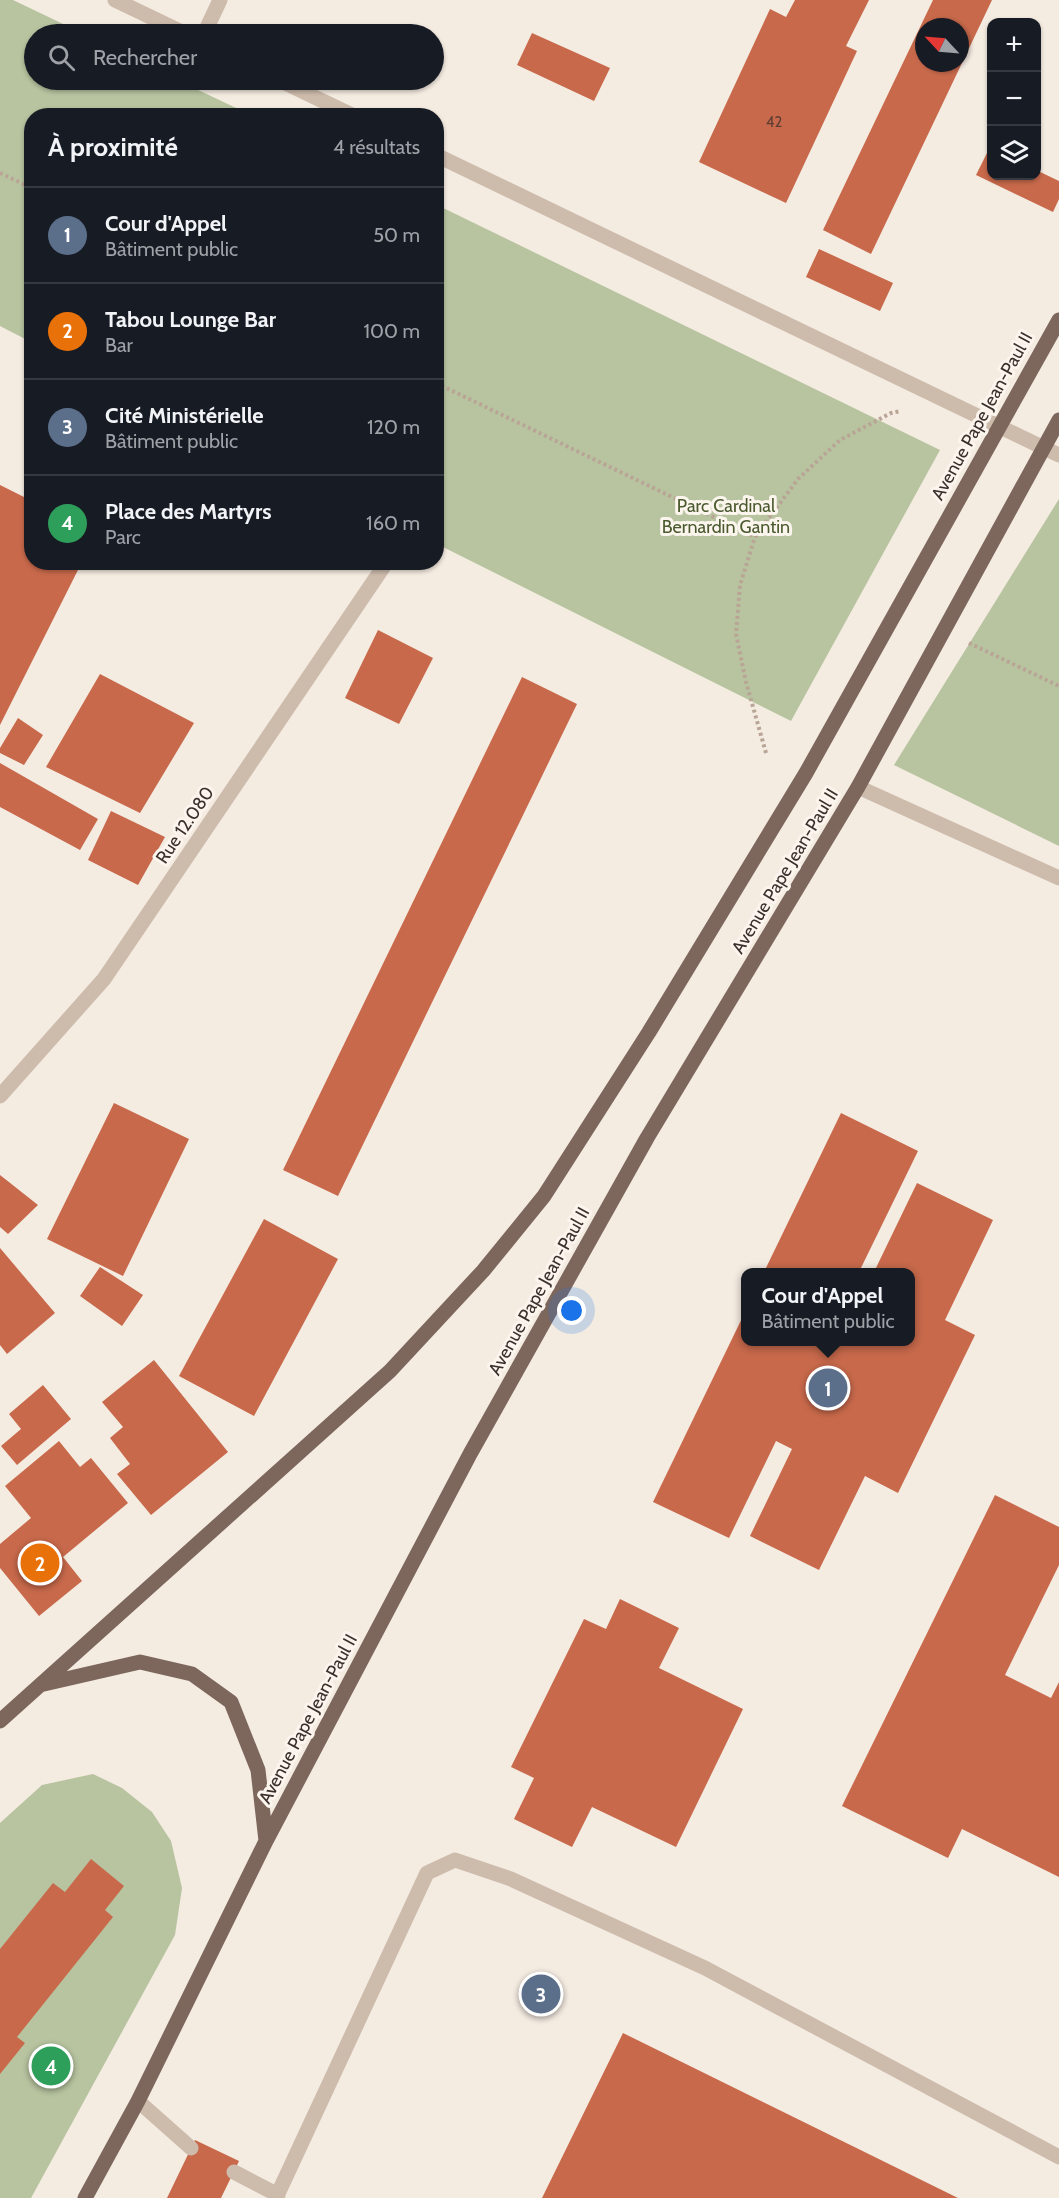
<!DOCTYPE html>
<html lang="fr">
<head>
<meta charset="utf-8">
<style>
  body { margin:0; font-family:Cabin,sans-serif; background:#20242c; color:#f1f3f6 }
  .controls { position:absolute; right:18px; top:18px; display:grid; overflow:hidden; border-radius:12px; box-shadow:0 2px 4px #0004 }
  .controls button { width:54px; height:54px; display:grid; place-items:center; padding:0; border:0; border-bottom:2px solid #363941; background:#171b24; color:#f1f3f6; font:30px sans-serif }
  .compass { position:absolute; left:915px; top:18px; width:54px; height:54px; border-radius:50%; background:#171b24; box-shadow:0 2px 4px #0004; rotate:296deg }
  .you { position:absolute; left:572px; top:1311px; width:21px; height:21px; margin:-15px; border:4px solid #fff; border-radius:50%; background:#1a73e8; box-shadow:0 0 0 9px #1a73e833 }
  .badge { display:grid; place-items:center; width:39px; height:39px; border-radius:50%; background:#92aeb2; color:#fff; font-size:20px; font-weight:700 }
  .pin { position:absolute; translate:-50% -50%; border:3px solid #fff; box-shadow:0 2px 6px #0006 }
  .popup { position:absolute; left:741px; top:1268px; width:174px; height:78px; box-sizing:border-box; display:grid; place-content:center; border-radius:12px; background:#171b24; filter:drop-shadow(0 2px 4px #0005); font-size:20px; white-space:nowrap; color:#9ea1a6 }
  .popup b { font-size:22px; color:#f1f3f6 }
  .popup::after { content:''; position:absolute; left:50%; top:100%; margin-left:-12px; border:12px solid transparent; border-top-color:#171b24 }
  .list { margin:0; padding:0; list-style:none }
  h2 { display:flex; justify-content:space-between; align-items:center; height:78px; margin:0; padding:0 24px; font-size:26px }
  h2 small { font-size:20px; font-weight:400; color:#9ea1a6 }
  .list li { display:grid; grid-template-columns:39px 1fr auto; gap:18px; align-items:center; box-sizing:border-box; height:96px; padding:0 24px; border-top:2px solid #363941 }
  .list b { display:block; font-size:22px; white-space:nowrap }
  .list p { margin:0; font-size:20px; white-space:nowrap; color:#9ea1a6 }
  .list em { font-size:20px; font-style:normal; color:#9ea1a6 }
  .icon { flex:none; width:33px; height:33px; fill:none; stroke:currentColor; stroke-width:2; stroke-linecap:round; stroke-linejoin:round }
  .map { position:relative; flex:none; width:1059px; height:2198px; overflow:hidden }
  .search { position:absolute; background:#171b24; box-shadow:0 2px 4px #0004; left:24px; top:24px; width:420px; height:66px; display:flex; align-items:center; gap:15px; box-sizing:border-box; padding:0 21px; border-radius:33px; color:#9ea1a6; font-size:22px }
  .panel { position:absolute; background:#171b24; box-shadow:0 2px 4px #0004; left:24px; top:108px; width:420px; height:462px; border-radius:24px }
  .map>svg:first-child { display:block }
  .green { fill:#b8c4a0 }
  .building { fill:#c8694b; fill-rule:evenodd }
  .lines { fill:none; stroke-linecap:round; stroke-linejoin:round }
  .path { stroke:#b9a596; stroke-width:4; stroke-dasharray:3 3; stroke-linecap:butt }
  .service { stroke:#cdbbac; stroke-width:15 }
  .minor { stroke:#cdbbac; stroke-width:15 }
  .primary { stroke:#7d675c; stroke-width:15 }
  .labels { text-anchor:middle; stroke-width:6; stroke-linejoin:round; paint-order:stroke }
  .number-label { font-size:15px; fill:#5e3e33 }
  .street-label { font-size:18px; fill:#3b302b; stroke:#fbf5ee }
  .park-label { font-size:18px; fill:#4a5a2e; stroke:#fbf5ee }
</style>
</head>
<body>
<div class="map">
<svg width="1059" height="2198" viewBox="0 0 1059 2198">
  <rect width="100%" height="100%" fill="#f4ebe1"/>
  <path class="green" d="M0 0H13L84 34H34V80H177L251 115 32 116 31 342 0 326Z
    M437 205 940 450 791 721 437 544Z
    M1059 499V846L894 765Z
    M93 1774 122 1788 152 1812 171 1841 182 1888 175 1935 31 2198H0V1823L42 1785Z"/>
  <path class="building" d="M795 0H869L846 46 857 51 786 203 699 162 770 9 786 17Z
    M933 0H992L871 254 823 230ZM924 27H960V63H924Z
    M532 33 610 68 594 101 517 65Z
    M990 147 992 176H1036V170L1059 181V199L1053 212 976 175Z
    M819 249 893 283 880 311 806 277Z
    M0 485 32 501V562H82L0 725Z
    M378 630 433 658 399 724 345 698Z
    M100 674 194 723 140 813 46 767Z
    M522 677 577 704 338 1196 283 1170Z
    M18 718 43 735 24 765 0 753V748Z
    M0 763 98 819 80 850 0 807Z
    M111 811 165 837 138 885 88 860Z
    M114 1103 189 1139 123 1276 47 1239Z
    M841 1113 918 1151 859 1272H764Z
    M0 1175 38 1205 8 1234 0 1227Z
    M917 1183 993 1220 945 1320 975 1335 898 1493 865 1476 819 1570 750 1536 792 1449 776 1441 729 1538 653 1502 746 1310V1342H910V1272H874Z
    M264 1219 338 1259 254 1416 179 1376Z
    M0 1248 55 1313 7 1354 0 1345Z
    M100 1267 143 1295 122 1326 80 1296Z
    M154 1360 228 1452 151 1515 117 1474 130 1464 110 1438 123 1427 102 1402Z
    M43 1385 71 1419 17 1465 1 1446 21 1429 9 1414Z
    M59 1441 80 1467 91 1458 128 1503 63 1557 82 1581 39 1616 0 1568V1544L31 1518 5 1486Z
    M995 1495 1059 1527V1565L1005 1675 1051 1698 1059 1682V1877L962 1829 948 1858 842 1806Z
    M620 1599 679 1628 659 1668 743 1709 676 1847 592 1807 572 1847 514 1819 534 1778 511 1767 584 1619 606 1629Z
    M91 1859 124 1886 105 1910 113 1917 17 2037 25 2043 0 2074V1949L53 1883 65 1892Z
    M623 2033 958 2198H542Z
    M195 2140 239 2161 221 2198H167Z"/>
  <g class="lines">
    <path class="path" d="M0 173 32 188
      M436 383 755 537
      M969 643 1059 686
      M766 753 746 682 736 634 740 585 755 537 798 479 840 440 891 413 901 411"/>
    <path class="service" d="M204 34 220 0
      M1044 448 1059 455
      M858 787 1059 878
      M138 2101 191 2148
      M234 2172 278 2195
      M276 2198 427 1873 455 1860 511 1879 705 1968 1059 2157"/>
    <path class="minor" d="M115 0 186 34
      M279 80 354 116
      M436 155 1044 448
      M0 1096 104 979 386 563"/>
    <path class="primary" d="M44 1684 140 1662 192 1674 231 1702 258 1770 266 1841
      M0 1721 390 1371 483 1271 544 1196 649 1032 806 773 1059 320
      M85 2198 138 2101 266 1841 470 1454 647 1138 858 787 1059 420"/>
  </g>
  <g class="labels">
    <g class="number-label">
      <text x="774" y="127">42</text>
    </g>
    <g class="street-label">
      <text transform="translate(982 416) rotate(-61)" y="6">Avenue Pape Jean-Paul II</text>
      <text transform="translate(185 825) rotate(-56)" y="6">Rue 12.080</text>
      <text transform="translate(785 871) rotate(-59)" y="6">Avenue Pape Jean-Paul II</text>
      <text transform="translate(539 1291) rotate(-61)" y="6">Avenue Pape Jean-Paul II</text>
      <text transform="translate(308 1719) rotate(-62)" y="6">Avenue Pape Jean-Paul II</text>
    </g>
    <g class="park-label">
      <text x="726" y="512">Parc Cardinal<tspan x="726" dy="21">Bernardin Gantin</tspan></text>
    </g>
  </g>
</svg>
<div class="controls">
<button>+</button>
<button>−</button>
<button><svg class="icon" aria-label="layers" viewBox="0 0 24 24"><path d="M12 4l9 5-9 5-9-5zM3 14l9 5 9-5"/></svg></button>
</div>
<svg class="compass" viewBox="-18 -18 36 36"><path d="M0-13l5 13h-10z" fill="#e53935"/><path d="M0 13l5-13h-10z" fill="#9ea1a6"/></svg>
<div class="you"></div>
<div class="pin badge" style="left:828px;top:1388px;background:#5c6f8a">1</div>
<div class="popup"><b>Cour d'Appel</b>Bâtiment public</div>
<div class="pin badge" style="left:40px;top:1563px;background:#e8710a">2</div>
<div class="pin badge" style="left:541px;top:1994px;background:#5c6f8a">3</div>
<div class="pin badge" style="left:51px;top:2066px;background:#2e9e5b">4</div>
<div class="search"><svg class="icon" aria-label="search" viewBox="0 0 24 24"><circle cx="10" cy="10" r="6"/><path d="M15 15l6 6"/></svg>Rechercher</div>
<section class="panel">
<h2>À proximité<small>4 résultats</small></h2>
<ul class="list">
<li><span class="badge" style="background:#5c6f8a">1</span><div><b>Cour d'Appel</b><p>Bâtiment public</p></div><em>50 m</em></li>
<li><span class="badge" style="background:#e8710a">2</span><div><b>Tabou Lounge Bar</b><p>Bar</p></div><em>100 m</em></li>
<li><span class="badge" style="background:#5c6f8a">3</span><div><b>Cité Ministérielle</b><p>Bâtiment public</p></div><em>120 m</em></li>
<li><span class="badge" style="background:#2e9e5b">4</span><div><b>Place des Martyrs</b><p>Parc</p></div><em>160 m</em></li>
</ul>
</section>
</div>
</body>
</html>
